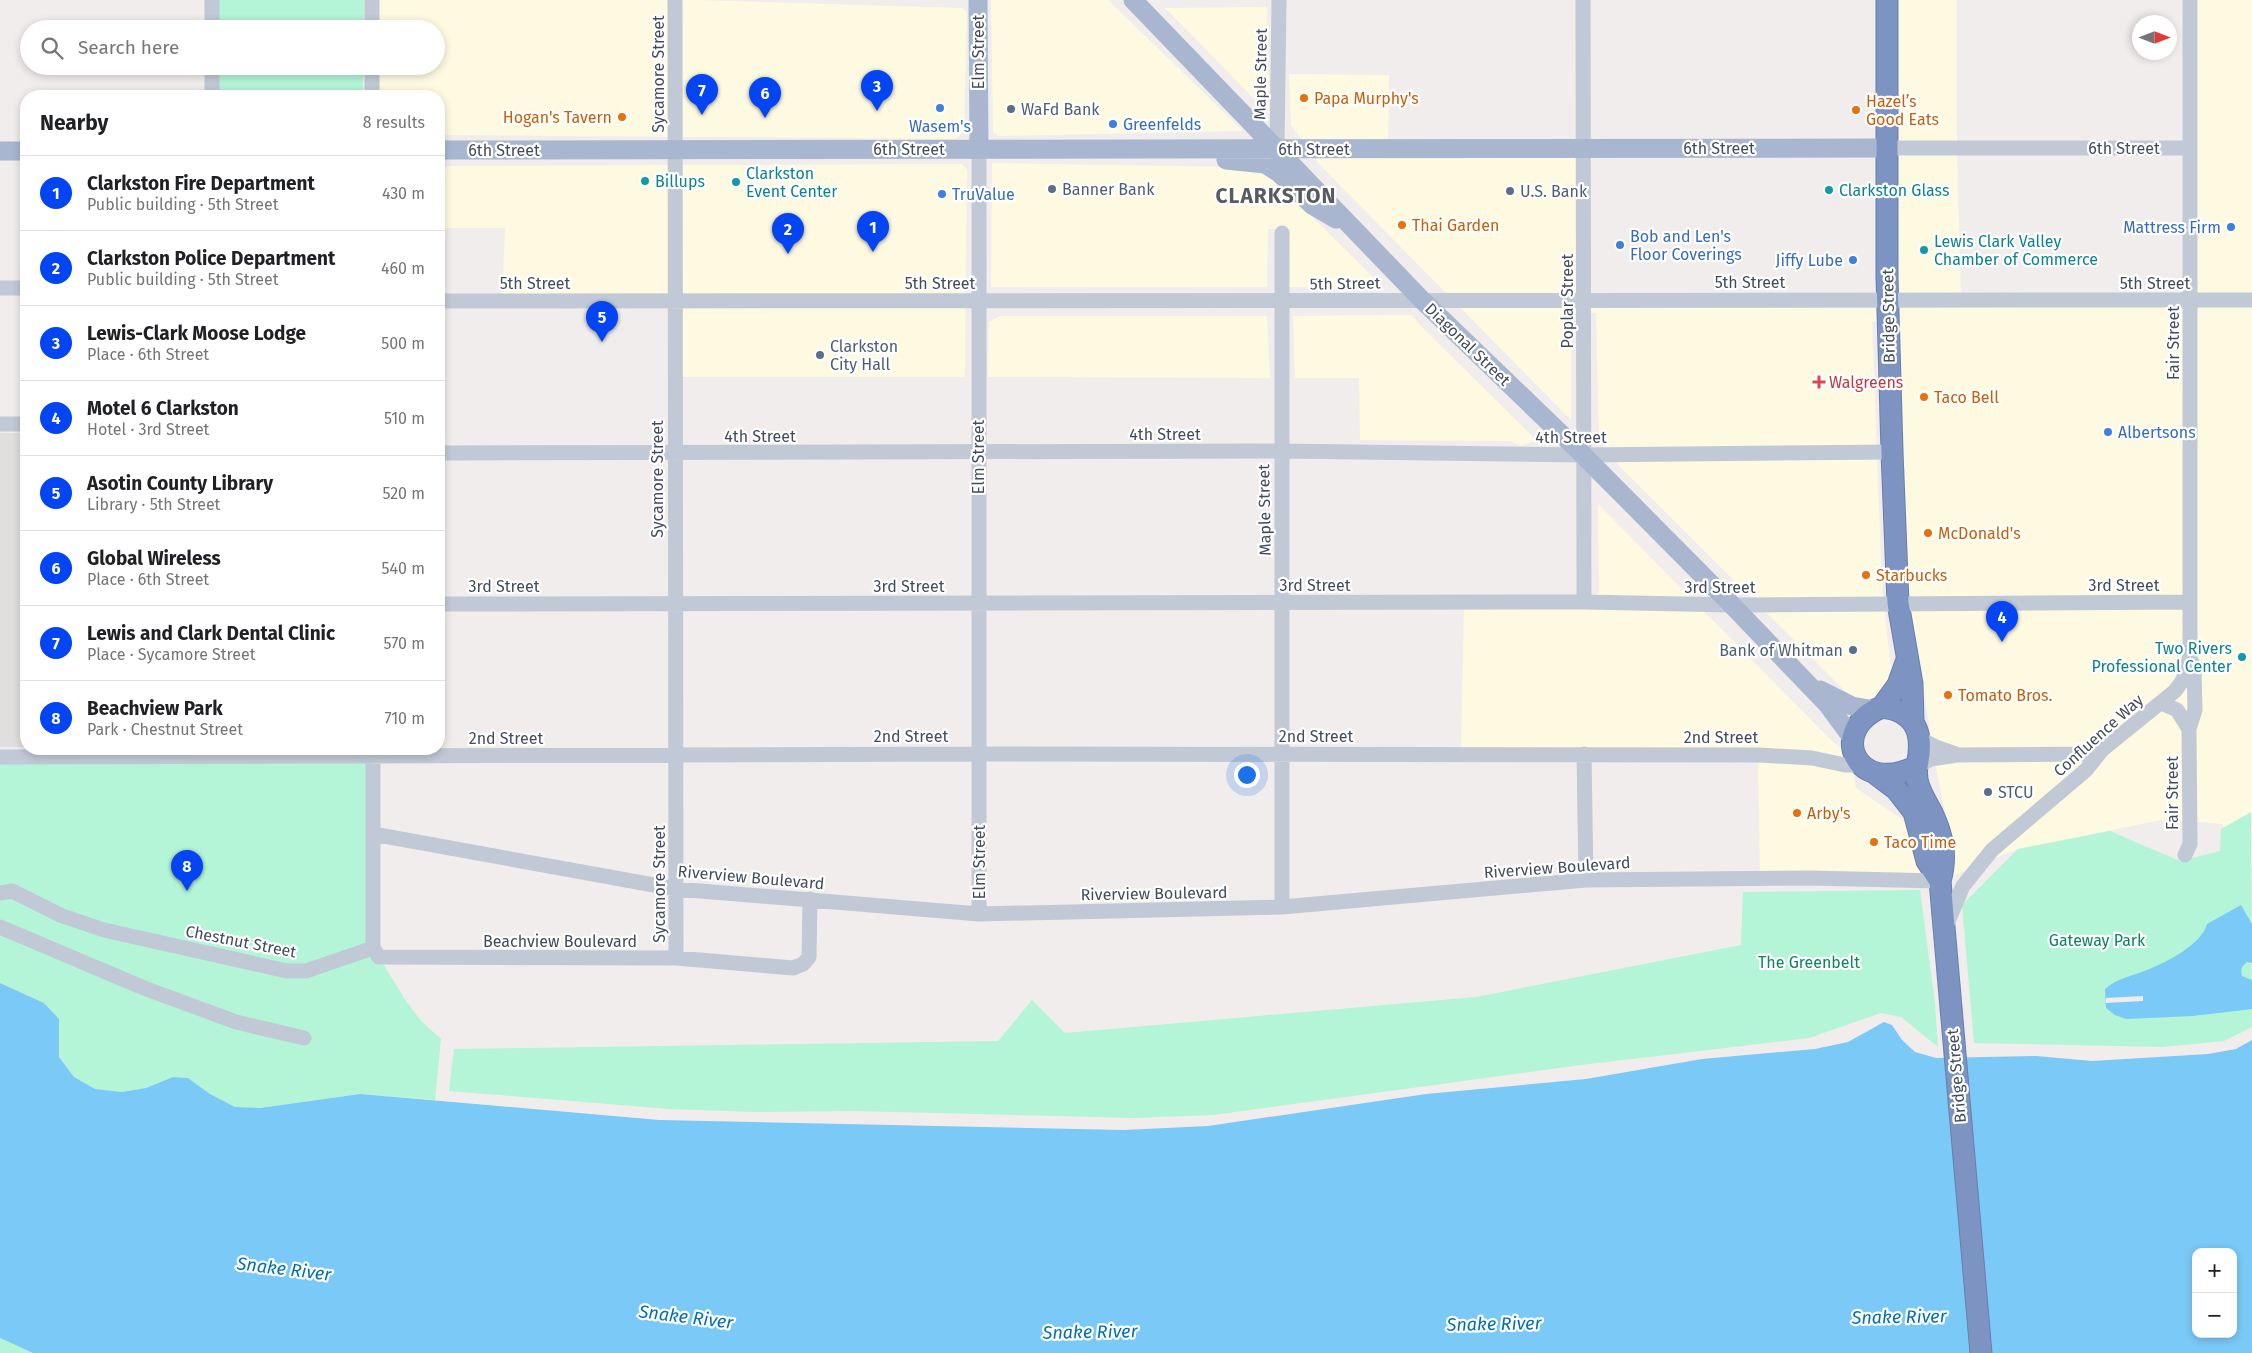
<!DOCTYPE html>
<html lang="en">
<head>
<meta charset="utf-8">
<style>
  body { margin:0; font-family:"Fira Sans",sans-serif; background:#f2f2f2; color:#202124 }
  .controls { position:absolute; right:15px; bottom:15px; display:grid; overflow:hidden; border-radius:10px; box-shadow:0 2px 8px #0003 }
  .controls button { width:45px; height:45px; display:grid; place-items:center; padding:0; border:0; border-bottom:1px solid #e0e0e0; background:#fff; color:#202124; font:25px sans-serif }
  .compass { position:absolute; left:2132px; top:15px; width:45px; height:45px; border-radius:50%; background:#fff; box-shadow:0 2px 8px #0003; rotate:90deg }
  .you { position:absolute; left:1246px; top:774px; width:18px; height:18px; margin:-12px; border:4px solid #fff; border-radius:50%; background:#1a73e8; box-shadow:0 0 0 8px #1a73e833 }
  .badge { display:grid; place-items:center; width:32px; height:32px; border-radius:50%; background:#0344f3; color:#fff; font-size:16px; font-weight:700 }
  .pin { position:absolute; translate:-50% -41px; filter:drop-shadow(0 1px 2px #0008) }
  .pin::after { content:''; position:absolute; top:26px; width:18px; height:15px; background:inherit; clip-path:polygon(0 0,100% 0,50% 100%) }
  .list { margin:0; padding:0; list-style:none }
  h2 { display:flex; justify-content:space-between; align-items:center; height:65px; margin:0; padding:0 20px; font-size:21px }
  h2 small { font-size:16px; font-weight:400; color:#757577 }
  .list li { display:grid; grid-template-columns:32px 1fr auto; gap:15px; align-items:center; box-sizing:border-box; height:75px; padding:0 20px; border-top:1px solid #e0e0e0 }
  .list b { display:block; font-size:19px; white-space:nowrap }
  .list p { margin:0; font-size:16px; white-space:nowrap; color:#757577 }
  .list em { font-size:16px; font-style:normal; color:#757577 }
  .icon { flex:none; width:28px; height:28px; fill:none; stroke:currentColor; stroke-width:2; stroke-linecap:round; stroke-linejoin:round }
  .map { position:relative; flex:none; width:2252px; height:1353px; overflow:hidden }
  .search { position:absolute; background:#fff; box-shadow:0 2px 8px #0003; left:20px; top:20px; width:425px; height:55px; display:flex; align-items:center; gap:12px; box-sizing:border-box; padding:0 18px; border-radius:28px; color:#757577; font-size:19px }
  .panel { position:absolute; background:#fff; box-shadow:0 2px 8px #0003; left:20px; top:90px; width:425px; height:665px; border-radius:20px }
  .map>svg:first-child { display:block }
  .commercial { fill:#fefae2 }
  .education { fill:#e1dede }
  .green { fill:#b4f4d7 }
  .water { fill:#7bc9f6; fill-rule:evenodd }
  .pier { fill:#f0edec }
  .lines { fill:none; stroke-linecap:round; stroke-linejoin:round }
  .highway-casing { stroke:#697eae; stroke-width:23 }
  .minor { stroke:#c1c9d6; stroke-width:15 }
  .major { stroke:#a8b6d0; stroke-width:19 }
  .highway { stroke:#7d94c2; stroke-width:21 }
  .food-dot { fill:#e8710a; stroke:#fff; stroke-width:2 }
  .shop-dot { fill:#3f7fe0; stroke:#fff; stroke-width:2 }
  .service-dot { fill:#5c6f8a; stroke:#fff; stroke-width:2 }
  .culture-dot { fill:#0f9aa8; stroke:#fff; stroke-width:2 }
  .health-dot { fill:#e0444e; stroke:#fff; stroke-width:2 }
  .labels { text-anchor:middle; stroke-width:4.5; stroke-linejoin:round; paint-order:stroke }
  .street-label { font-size:16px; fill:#434c5c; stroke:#fff }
  .food-label { font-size:16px; fill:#c56008; stroke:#fff; text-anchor:start }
  .service-label { font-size:16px; fill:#4e5e75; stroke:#fff; text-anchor:start }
  .shop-label { font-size:16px; fill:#366cbe; stroke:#fff; text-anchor:start }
  .culture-label { font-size:16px; fill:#0d838f; stroke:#fff; text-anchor:start }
  .health-label { font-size:16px; fill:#be3a42; stroke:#fff; text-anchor:start }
  .park-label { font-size:16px; fill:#0b855c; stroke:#fff }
  .water-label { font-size:18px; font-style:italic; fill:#006fb2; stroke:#fff }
  .district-label { font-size:21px; font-weight:bold; letter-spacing:1px; fill:#585b62; stroke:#fff }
</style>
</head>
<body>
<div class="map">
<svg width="2252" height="1353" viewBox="0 0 2252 1353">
  <rect width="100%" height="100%" fill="#f0edec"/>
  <path class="commercial" d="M372 0H698L962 8 967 13 964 131 956 139 439 135V96H372V66H436V29H372Z
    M991 0H1108L1243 131 998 136 993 132Z
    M1887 0H1957V148L1961 300 2190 301V0H2252V868L2222 824 2166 819 2018 849 1940 881 1760 879 1758 755 1461 754 1464 603 1584 602 1599 592 1598 504 1832 741 1850 755 1856 788 1903 820 1955 863 1936 768 1908 592 1900 329 1872 321 1882 589 1891 669 1883 698 1853 699 1620 467 1599 438 1596 313 1571 314V420L1319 164 1291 125 1289 74 1389 75 1388 149 1583 148 1585 299 1887 300Z
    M1267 7 1269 114 1165 8Z
    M992 163 1240 167 1272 177 1385 289 1289 287 1290 229H1268L1267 287H991Z
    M962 164 967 170 965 377H675V301H502L505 228H439V166Z
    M1412 315 1420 325 1536 440 1521 446 1510 441 1360 440 1359 378H1295L1293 316Z
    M1000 316H1267L1270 378 988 377 989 322Z"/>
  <path class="education" d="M0 433H26V747H0Z"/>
  <path class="green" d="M212 0H364V29H212Z
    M212 66H363V96H212Z
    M373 756 379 957 404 998 421 1021 441 1039 435 1100 360 1094 260 1108 235 1107 210 1094 188 1078 173 1077 146 1088 122 1092 95 1089 74 1077 59 1057 58 1019 44 1003 0 983V757Z
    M2251 812 2252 1027 2224 1041 2163 1047 1974 1043 1962 905 2018 849 2110 831 2180 861 2220 851 2221 829Z
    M1920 890 1935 1003 1938 1047 1901 1017 1881 1013 1809 1038 1581 1065 1213 1115 1134 1118 854 1111 754 1112 669 1109 449 1091 454 1049 998 1041 1032 1000 1065 1033 1476 997 1741 945 1743 892Z
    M0 1338 33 1353H0Z"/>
  <path class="water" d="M2241 905 2252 924V963L2247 962C2242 966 2240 969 2242 976L2252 980V1009L2193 1016 2126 1019 2115 1015 2106 1008 2105 989C2117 978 2133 976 2147 970 2167 962 2201 945 2207 924Z
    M0 983 44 1003 59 1019V1057L74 1077 95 1089 122 1092 146 1088 173 1077 188 1078 210 1094 235 1107 260 1108 360 1094 659 1120 1124 1130 1208 1126 1426 1094 1586 1079 1702 1059 1815 1049 1848 1042 1884 1022 1892 1025 1902 1040 1915 1052 1936 1058 2036 1056 2092 1061 2208 1054 2236 1049 2252 1040V1353H33L0 1338ZM2196 1252H2233V1334H2196Z"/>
  <path class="pier" d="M2143 996V1001L2106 1003V998Z"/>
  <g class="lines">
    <g class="highway-casing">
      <path id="highway" d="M1887 0V277L1892 452 1898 603 1912 684 1913 722
        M1882 707C1917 711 1924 735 1917 766 1855 798 1827 729 1882 707Z
        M1882 707 1898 685 1907 660
        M1917 766C1914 785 1924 797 1932 813 1943 836 1947 857 1940 881L1981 1353
        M1876 774 1896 789 1914 812 1927 861 1940 881"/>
    </g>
    <path class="minor" d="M212 0V29
      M372 0V29
      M675 0 676 958
      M1583 0 1584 602
      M212 66V96
      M372 66V96
      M1887 148H2189
      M979 149V914
      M1277 149 1279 0
      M1282 233V907
      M0 288H26
      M439 301 2252 300
      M0 424H26
      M439 453 1281 451 1583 455 1892 452
      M439 604 1584 602 1732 605 2190 602
      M2161 703 2177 710 2189 729
      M1920 739 1936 747 1956 754
      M1584 754 1586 880
      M0 757 979 754 1759 755 1812 758 1845 765H1861
      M1917 766 1931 759 1957 755 2082 754 2102 750
      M373 834 676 889 979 914 1282 907 1586 880 1810 878 1940 881
      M2185 855 2190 844 2189 729 2195 710 2194 669 2192 662
      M0 893 12 891 60 915 104 930 287 971H306L373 948V749
      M1946 926 1963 886 1992 850 2086 770 2102 750 2175 691 2183 680 2190 656V0
      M0 927 144 988 236 1022 304 1038
      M373 948 379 957 676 958 793 968 803 964 809 957 810 899"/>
    <path class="major" d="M978 0 979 149
      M1133 0 1422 300 1583 455 1732 605 1828 705 1853 739
      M439 150 1887 148
      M0 151H26
      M1226 160 1265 164 1279 173 1312 205 1336 219
      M1820 690 1852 706 1874 710"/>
    <use href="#highway" class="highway"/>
  </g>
  <g class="food-dot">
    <circle cx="1304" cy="98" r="5"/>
    <circle cx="1856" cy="110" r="5"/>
    <circle cx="622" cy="117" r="5"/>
    <circle cx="1402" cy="225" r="5"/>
    <circle cx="1924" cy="397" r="5"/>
    <circle cx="1928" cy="533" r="5"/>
    <circle cx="1866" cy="575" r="5"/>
    <circle cx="1948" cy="695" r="5"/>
    <circle cx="1797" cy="813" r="5"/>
    <circle cx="1874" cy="842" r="5"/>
  </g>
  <g class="shop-dot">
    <circle cx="940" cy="108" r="5"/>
    <circle cx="1113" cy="124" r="5"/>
    <circle cx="942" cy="194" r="5"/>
    <circle cx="2231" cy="227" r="5"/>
    <circle cx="1620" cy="245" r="5"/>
    <circle cx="1853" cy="260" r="5"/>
    <circle cx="2108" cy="432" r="5"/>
  </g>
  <g class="service-dot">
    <circle cx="1011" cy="109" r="5"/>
    <circle cx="1052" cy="189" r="5"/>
    <circle cx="1510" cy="191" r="5"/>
    <circle cx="820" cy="355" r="5"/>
    <circle cx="1853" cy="650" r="5"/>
    <circle cx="1988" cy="792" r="5"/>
  </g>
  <g class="culture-dot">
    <circle cx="645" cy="181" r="5"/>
    <circle cx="736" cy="182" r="5"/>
    <circle cx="1829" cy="190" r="5"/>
    <circle cx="1924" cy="250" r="5"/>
    <circle cx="2242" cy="657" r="5"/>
  </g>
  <path class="health-dot" d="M1816.5 374.5h5v5h5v5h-5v5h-5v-5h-5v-5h5z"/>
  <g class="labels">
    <g class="street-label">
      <text transform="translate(978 52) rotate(-90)" y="6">Elm Street</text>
      <text transform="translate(658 74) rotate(-90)" y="6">Sycamore Street</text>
      <text transform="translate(1260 74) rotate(-89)" y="6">Maple Street</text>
      <text x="1719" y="154">6th Street</text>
      <text x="2124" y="154">6th Street</text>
      <text x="909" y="155">6th Street</text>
      <text x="1314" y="155">6th Street</text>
      <text x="504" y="156">6th Street</text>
      <text x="1750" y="288">5th Street</text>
      <text x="535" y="289">5th Street</text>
      <text x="940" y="289">5th Street</text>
      <text transform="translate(1345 283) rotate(-1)" y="6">5th Street</text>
      <text x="2155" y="289">5th Street</text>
      <text transform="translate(1567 301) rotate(-90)" y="6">Poplar Street</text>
      <text transform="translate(1888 316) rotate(-91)" y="6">Bridge Street</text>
      <text transform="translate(2173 343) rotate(-90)" y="6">Fair Street</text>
      <text transform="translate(1468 344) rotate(44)" y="6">Diagonal Street</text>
      <text x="1165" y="440">4th Street</text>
      <text x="760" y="442">4th Street</text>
      <text x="1571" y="443">4th Street</text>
      <text transform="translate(978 457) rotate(-90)" y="6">Elm Street</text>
      <text transform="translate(657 479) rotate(-90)" y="6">Sycamore Street</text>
      <text transform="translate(1264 510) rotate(-91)" y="6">Maple Street</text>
      <text x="1315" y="591">3rd Street</text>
      <text x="2124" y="591">3rd Street</text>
      <text x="504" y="592">3rd Street</text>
      <text x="909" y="592">3rd Street</text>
      <text x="1720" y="593">3rd Street</text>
      <text transform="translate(2098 735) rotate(-42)" y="6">Confluence Way</text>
      <text x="911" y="742">2nd Street</text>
      <text x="1316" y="742">2nd Street</text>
      <text x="1721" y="743">2nd Street</text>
      <text x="506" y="744">2nd Street</text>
      <text transform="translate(2172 793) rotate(-90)" y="6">Fair Street</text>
      <text transform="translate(979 862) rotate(-90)" y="6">Elm Street</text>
      <text transform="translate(1557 867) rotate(-4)" y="6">Riverview Boulevard</text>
      <text transform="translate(751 877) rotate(5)" y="6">Riverview Boulevard</text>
      <text transform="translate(659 884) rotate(-90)" y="6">Sycamore Street</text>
      <text transform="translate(1154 893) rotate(-1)" y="6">Riverview Boulevard</text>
      <text transform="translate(241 941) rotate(11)" y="6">Chestnut Street</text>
      <text x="560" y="947">Beachview Boulevard</text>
      <text transform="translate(1956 1076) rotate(-95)" y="6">Bridge Street</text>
    </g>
    <g class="food-label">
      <text x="1314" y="104">Papa Murphy's</text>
      <text x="1866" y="107">Hazel’s<tspan x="1866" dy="18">Good Eats</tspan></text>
      <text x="612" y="123" text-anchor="end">Hogan's Tavern</text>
      <text x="1412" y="231">Thai Garden</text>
      <text x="1934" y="403">Taco Bell</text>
      <text x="1938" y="539">McDonald's</text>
      <text x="1876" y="581">Starbucks</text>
      <text x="1958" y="701">Tomato Bros.</text>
      <text x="1807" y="819">Arby's</text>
      <text x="1884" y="848">Taco Time</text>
    </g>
    <g class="service-label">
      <text x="1021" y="115">WaFd Bank</text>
      <text x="1062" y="195">Banner Bank</text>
      <text x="1520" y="197">U.S. Bank</text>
      <text x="830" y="352">Clarkston<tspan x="830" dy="18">City Hall</tspan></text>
      <text x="1843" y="656" text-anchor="end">Bank of Whitman</text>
      <text x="1998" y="798">STCU</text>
    </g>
    <g class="shop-label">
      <text x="1123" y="130">Greenfelds</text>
      <text x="940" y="132" text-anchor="middle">Wasem's</text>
      <text x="952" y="200">TruValue</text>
      <text x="2221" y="233" text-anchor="end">Mattress Firm</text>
      <text x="1630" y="242">Bob and Len's<tspan x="1630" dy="18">Floor Coverings</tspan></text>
      <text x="1843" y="266" text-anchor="end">Jiffy Lube</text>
      <text x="2118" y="438">Albertsons</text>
    </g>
    <g class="culture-label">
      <text x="746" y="179">Clarkston<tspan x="746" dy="18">Event Center</tspan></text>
      <text x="655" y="187">Billups</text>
      <text x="1839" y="196">Clarkston Glass</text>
      <text x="1934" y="247">Lewis Clark Valley<tspan x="1934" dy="18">Chamber of Commerce</tspan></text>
      <text x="2232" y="654" text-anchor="end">Two Rivers<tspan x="2232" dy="18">Professional Center</tspan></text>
    </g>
    <g class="health-label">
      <text x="1829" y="388">Walgreens</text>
    </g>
    <g class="park-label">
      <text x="2097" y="946">Gateway Park</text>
      <text x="1809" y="968">The Greenbelt</text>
    </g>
    <g class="water-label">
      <text transform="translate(284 1269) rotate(7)" y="6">Snake River</text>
      <text transform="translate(686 1317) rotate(7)" y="6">Snake River</text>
      <text transform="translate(1899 1317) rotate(-1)" y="6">Snake River</text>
      <text transform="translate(1494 1324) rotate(-1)" y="6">Snake River</text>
      <text transform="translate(1090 1332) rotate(-1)" y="6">Snake River</text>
    </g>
    <g class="district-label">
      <text x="1276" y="203">CLARKSTON</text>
    </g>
  </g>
</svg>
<div class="controls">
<button>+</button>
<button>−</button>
</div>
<svg class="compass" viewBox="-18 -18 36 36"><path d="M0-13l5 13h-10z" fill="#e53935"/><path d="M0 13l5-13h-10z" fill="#757577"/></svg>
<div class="you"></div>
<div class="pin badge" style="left:873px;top:252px">1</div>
<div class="pin badge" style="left:788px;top:254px">2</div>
<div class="pin badge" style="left:877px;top:111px">3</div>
<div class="pin badge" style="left:2002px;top:642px">4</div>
<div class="pin badge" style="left:602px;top:342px">5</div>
<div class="pin badge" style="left:765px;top:118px">6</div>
<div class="pin badge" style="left:702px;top:115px">7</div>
<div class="pin badge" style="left:187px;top:891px">8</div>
<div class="search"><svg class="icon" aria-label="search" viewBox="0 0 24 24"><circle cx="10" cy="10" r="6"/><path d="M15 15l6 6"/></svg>Search here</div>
<section class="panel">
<h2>Nearby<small>8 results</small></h2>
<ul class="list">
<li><span class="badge">1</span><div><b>Clarkston Fire Department</b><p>Public building · 5th Street</p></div><em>430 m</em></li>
<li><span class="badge">2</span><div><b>Clarkston Police Department</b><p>Public building · 5th Street</p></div><em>460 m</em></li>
<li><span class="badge">3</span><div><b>Lewis-Clark Moose Lodge</b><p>Place · 6th Street</p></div><em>500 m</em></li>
<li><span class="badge">4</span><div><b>Motel 6 Clarkston</b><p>Hotel · 3rd Street</p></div><em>510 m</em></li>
<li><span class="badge">5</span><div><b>Asotin County Library</b><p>Library · 5th Street</p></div><em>520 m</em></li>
<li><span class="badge">6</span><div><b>Global Wireless</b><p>Place · 6th Street</p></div><em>540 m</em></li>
<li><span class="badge">7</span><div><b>Lewis and Clark Dental Clinic</b><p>Place · Sycamore Street</p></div><em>570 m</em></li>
<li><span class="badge">8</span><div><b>Beachview Park</b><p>Park · Chestnut Street</p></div><em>710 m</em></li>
</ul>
</section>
</div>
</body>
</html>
